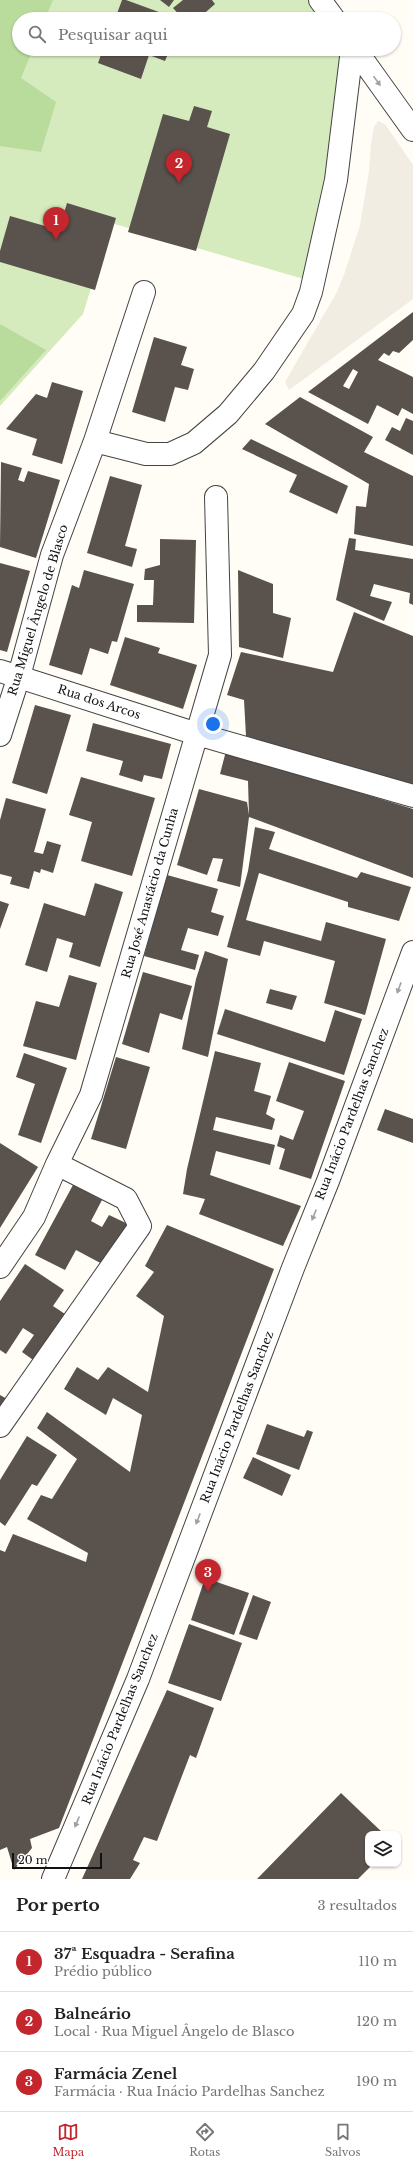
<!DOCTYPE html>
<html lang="pt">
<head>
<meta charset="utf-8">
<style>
  body { margin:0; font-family:"Libre Baskerville",serif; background:#f6f6f6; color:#222 }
  .controls { position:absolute; right:12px; bottom:12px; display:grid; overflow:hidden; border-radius:8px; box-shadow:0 1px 3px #0004 }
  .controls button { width:36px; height:36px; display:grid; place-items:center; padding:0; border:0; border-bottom:1px solid #e0e0e0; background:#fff; color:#222; font:20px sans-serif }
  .scale { position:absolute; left:12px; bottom:10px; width:90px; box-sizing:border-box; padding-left:4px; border:2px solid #111; border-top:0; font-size:11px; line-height:14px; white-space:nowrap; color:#111; -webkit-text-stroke:3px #fff; paint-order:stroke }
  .you { position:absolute; left:213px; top:724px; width:14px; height:14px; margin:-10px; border:3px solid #fff; border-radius:50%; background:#1a73e8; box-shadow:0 0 0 6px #1a73e833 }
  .badge { display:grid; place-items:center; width:26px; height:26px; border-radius:50%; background:#c4262e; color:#fff; font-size:13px; font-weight:700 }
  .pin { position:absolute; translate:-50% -33px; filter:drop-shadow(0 1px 2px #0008) }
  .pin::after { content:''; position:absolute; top:21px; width:14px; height:12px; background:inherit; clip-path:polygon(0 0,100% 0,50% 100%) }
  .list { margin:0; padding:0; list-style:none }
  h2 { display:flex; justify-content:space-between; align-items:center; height:52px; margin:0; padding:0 16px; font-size:17px }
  h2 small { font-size:13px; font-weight:400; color:#767676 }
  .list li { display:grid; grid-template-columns:26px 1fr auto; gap:12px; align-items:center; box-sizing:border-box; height:60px; padding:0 16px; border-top:1px solid #e0e0e0 }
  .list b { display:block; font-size:15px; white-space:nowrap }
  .list p { margin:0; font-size:13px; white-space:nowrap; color:#767676 }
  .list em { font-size:13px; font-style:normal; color:#767676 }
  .icon { flex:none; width:22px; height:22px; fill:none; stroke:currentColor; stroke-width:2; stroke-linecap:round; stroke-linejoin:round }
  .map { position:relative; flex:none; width:413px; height:1879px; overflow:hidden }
  .search { position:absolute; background:#fff; box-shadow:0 1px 3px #0004; left:12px; right:12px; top:12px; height:44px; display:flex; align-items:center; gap:10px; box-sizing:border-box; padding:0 14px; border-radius:22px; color:#767676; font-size:15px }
  .sheet { height:232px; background:#fff }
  nav { display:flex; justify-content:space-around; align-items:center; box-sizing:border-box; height:56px; border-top:1px solid #e0e0e0; background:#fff; font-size:11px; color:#767676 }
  nav a { display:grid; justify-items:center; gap:2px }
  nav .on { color:#c4262e }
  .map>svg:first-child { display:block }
  .green { fill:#d5ebbd }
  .forest { fill:#b9dc9c }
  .plaza { fill:#f1ede2 }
  .building { fill:#5a524d; fill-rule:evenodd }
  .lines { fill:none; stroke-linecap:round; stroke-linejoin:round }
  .street-casing { stroke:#444; stroke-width:24 }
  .street { stroke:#fff; stroke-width:22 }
  .oneway { fill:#a0a0a0 }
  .labels { text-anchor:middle; stroke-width:4; stroke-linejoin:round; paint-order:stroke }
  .street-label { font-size:12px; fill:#111; stroke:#fff }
</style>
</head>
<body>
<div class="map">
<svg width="413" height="1879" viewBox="0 0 413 1879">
  <rect width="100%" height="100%" fill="#fffdf5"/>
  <path class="green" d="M0 0H322L335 19H19V49H346L314 282 111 223 83 314 0 406Z"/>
  <path class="forest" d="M0 0H53L45 19H19V49H33L21 78 56 102 41 152 0 146Z
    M0 324 46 350 0 401Z"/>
  <path class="plaza" d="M378 121 385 124 413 165V299L289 390 285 382 337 292 345 272 360 225 369 171 371 144 374 127Z"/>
  <path class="building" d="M122 0H126L178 19H115Z
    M160 0H174L169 7Z
    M183 0H212L215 4 198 19H183L173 8Z
    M103 49H170L165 61 149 55 141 79 98 63Z
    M194 106 212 111 207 127 230 134 196 251 128 232 163 114 189 121Z
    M67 203 116 218 95 290 0 262V251L10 216 59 230Z
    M413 312V340L399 353 393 351 389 356 384 353 378 360 413 377V414L402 408 398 416 377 405 368 424 308 392ZM353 369 358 372 349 389 343 386Z
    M154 337 187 347 181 365 194 369 188 390 175 387 165 422 132 412Z
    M52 382 83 391 62 464 32 455 37 439 6 429 36 394 47 398Z
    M300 397 373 437 364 452 413 476V546L354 534 356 506 366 507 369 484 265 424Z
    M406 418 413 421V455L385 440 392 427 400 431Z
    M251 439 348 486 337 514 289 492 297 475 242 449Z
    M1 462 22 468 18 480 24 482 28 471 60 480 36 558 0 547Z
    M110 476 142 485 125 546 137 549 132 567 87 553Z
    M349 538 356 539 355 550 413 559V605L409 603 410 593 374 584 370 596 392 602 384 621 336 600Z
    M160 539 196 540 194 623 137 622V605H153L154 580H144L145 569 160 565Z
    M0 563 30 571 7 652 0 650Z
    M84 570 134 584 117 642 112 641 108 654 90 648 82 675 49 665 72 585 79 588Z
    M238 570 273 584V613L291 618 283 658 239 647Z
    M354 612 413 636V789L246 736 244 700 227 695 241 652 333 672Z
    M125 637 160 648 158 653 197 665 183 709 110 685Z
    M35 705 71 715 47 794 12 783Z
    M93 723 171 744 162 779 144 775 142 782 119 775 123 761 86 751Z
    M226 751 413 809V878L249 817 240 887 217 881 223 859 213 858 207 875 177 865 199 789 247 802 249 815 248 781 220 774Z
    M81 777 155 798 132 876 81 861 92 822 69 815Z
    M6 798 46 809 34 852 43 854 47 841 61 845 53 873 41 869 40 873 34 871 29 889 10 884 12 877 0 874V820Z
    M255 827 275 832 269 849 357 878 361 872 411 887 399 921 348 907V902L259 873 246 920 321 941 326 922 386 939 365 1015 324 1003 335 961 264 941 260 956 227 947 248 871Z
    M167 875 218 889 211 912 224 916 218 936 188 928 181 950 199 955 195 970 144 956Z
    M95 883 123 892 100 967 69 957 73 943 57 938 47 972 25 965 44 903 85 916Z
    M0 901 9 904 0 929Z
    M205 951 228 959 208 1057 182 1049 196 979Z
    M143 972 192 986 182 1020 160 1013 149 1053 122 1044Z
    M69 975 97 983 76 1060 23 1046 36 1001 59 1007Z
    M270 989 297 996 292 1010 266 1003Z
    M225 1009 325 1042 335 1010 362 1019 344 1075 217 1034Z
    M215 1051 261 1063 254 1091 271 1096 266 1114 275 1119 272 1130 216 1117 213 1130 275 1145 270 1165 216 1151 210 1175 301 1206 283 1246 199 1214 205 1199 183 1194 187 1169Z
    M24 1053 67 1068 41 1143 18 1135 35 1084 16 1077Z
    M116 1057 150 1067 126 1149 91 1139Z
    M289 1062 345 1081 311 1179 279 1169 285 1149 277 1146 280 1135 293 1140 304 1111 276 1101Z
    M385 1109 413 1119V1143L377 1130Z
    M0 1143 38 1167 0 1228Z
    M73 1185 102 1200 91 1221 102 1227 109 1215 128 1224 106 1266 76 1250 65 1270 35 1255Z
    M167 1225 274 1269 59 1828 30 1839 32 1848 14 1870 7 1847 0 1850V1550L5 1552 13 1534 86 1562 88 1553 27 1519 41 1495 52 1499 77 1459 37 1428 47 1412 130 1472 142 1415 113 1398 106 1415 64 1389 77 1367 98 1380 108 1367 148 1392 164 1316 136 1296 154 1272 145 1266Z
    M25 1264 64 1290 53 1306 68 1316 36 1362 22 1352 34 1335 23 1328 6 1354 0 1350V1301Z
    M0 1395 7 1399 0 1409Z
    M267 1424 304 1437 307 1430 313 1432 299 1470 256 1454Z
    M27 1436 57 1455 37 1486 32 1484 5 1526 0 1522V1480Z
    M253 1457 291 1475 282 1496 243 1478Z
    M205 1578 249 1593 234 1635 191 1620Z
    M253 1595 271 1602 257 1640 239 1634Z
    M189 1624 242 1643 221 1701 168 1683Z
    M167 1690 214 1708 196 1758 190 1755 157 1841 144 1837 133 1860 140 1863 130 1879H82Z
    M341 1793 384 1834H368V1864H373L358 1879H257Z"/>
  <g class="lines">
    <g class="street-casing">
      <path id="street" d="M320 0 334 19
        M355 49 413 130
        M95 441 146 454H170L194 443 228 414 264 371 303 314 311 292 336 180 352 49
        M0 671 197 734 413 796
        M0 735 19 676 52 555 95 441 144 292
        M0 1267 34 1217 57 1164 91 1095 220 655 216 497
        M0 1426 140 1226 126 1199 57 1164
        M53 1879 138 1679 293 1268 328 1181 413 952"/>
    </g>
    <use href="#street" class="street"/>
  </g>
  <defs><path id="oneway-solid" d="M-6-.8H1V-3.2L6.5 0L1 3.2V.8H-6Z"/></defs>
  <g class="oneway">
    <use href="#oneway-solid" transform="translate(377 81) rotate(54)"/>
    <use href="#oneway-solid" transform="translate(399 988) rotate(110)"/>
    <use href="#oneway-solid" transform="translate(314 1215) rotate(112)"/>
    <use href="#oneway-solid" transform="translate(198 1519) rotate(111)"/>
    <use href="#oneway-solid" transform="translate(77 1822) rotate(113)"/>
  </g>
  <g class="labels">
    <g class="street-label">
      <text transform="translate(38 610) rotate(-73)" y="4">Rua Miguel Ângelo de Blasco</text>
      <text transform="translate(99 702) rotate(18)" y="4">Rua dos Arcos</text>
      <text transform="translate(150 893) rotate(-74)" y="4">Rua José Anastácio da Cunha</text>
      <text transform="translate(352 1114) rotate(-69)" y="4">Rua Inácio Pardelhas Sanchez</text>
      <text transform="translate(237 1417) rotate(-69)" y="4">Rua Inácio Pardelhas Sanchez</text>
      <text transform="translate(120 1719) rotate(-68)" y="4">Rua Inácio Pardelhas Sanchez</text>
    </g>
  </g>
</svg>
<div class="controls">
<button><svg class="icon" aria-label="layers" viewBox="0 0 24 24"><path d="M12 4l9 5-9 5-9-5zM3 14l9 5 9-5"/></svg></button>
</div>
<div class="scale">20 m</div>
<div class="you"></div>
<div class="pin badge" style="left:56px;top:240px">1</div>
<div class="pin badge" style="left:179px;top:183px">2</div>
<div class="pin badge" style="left:208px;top:1592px">3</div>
<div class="search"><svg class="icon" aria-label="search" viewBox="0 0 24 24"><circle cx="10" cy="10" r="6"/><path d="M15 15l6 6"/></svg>Pesquisar aqui</div>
</div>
<section class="sheet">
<h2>Por perto<small>3 resultados</small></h2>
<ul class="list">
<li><span class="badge">1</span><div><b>37ª Esquadra - Serafina</b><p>Prédio público</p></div><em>110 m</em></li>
<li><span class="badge">2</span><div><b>Balneário</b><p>Local · Rua Miguel Ângelo de Blasco</p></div><em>120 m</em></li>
<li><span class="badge">3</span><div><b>Farmácia Zenel</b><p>Farmácia · Rua Inácio Pardelhas Sanchez</p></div><em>190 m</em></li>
</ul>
</section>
<nav>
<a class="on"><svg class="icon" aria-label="map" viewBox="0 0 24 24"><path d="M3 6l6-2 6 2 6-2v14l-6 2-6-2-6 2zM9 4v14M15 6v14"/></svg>Mapa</a>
<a><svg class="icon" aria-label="directions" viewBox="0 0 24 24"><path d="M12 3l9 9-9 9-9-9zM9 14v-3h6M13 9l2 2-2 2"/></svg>Rotas</a>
<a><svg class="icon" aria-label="saved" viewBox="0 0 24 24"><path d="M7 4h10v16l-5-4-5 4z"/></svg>Salvos</a>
</nav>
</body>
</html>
